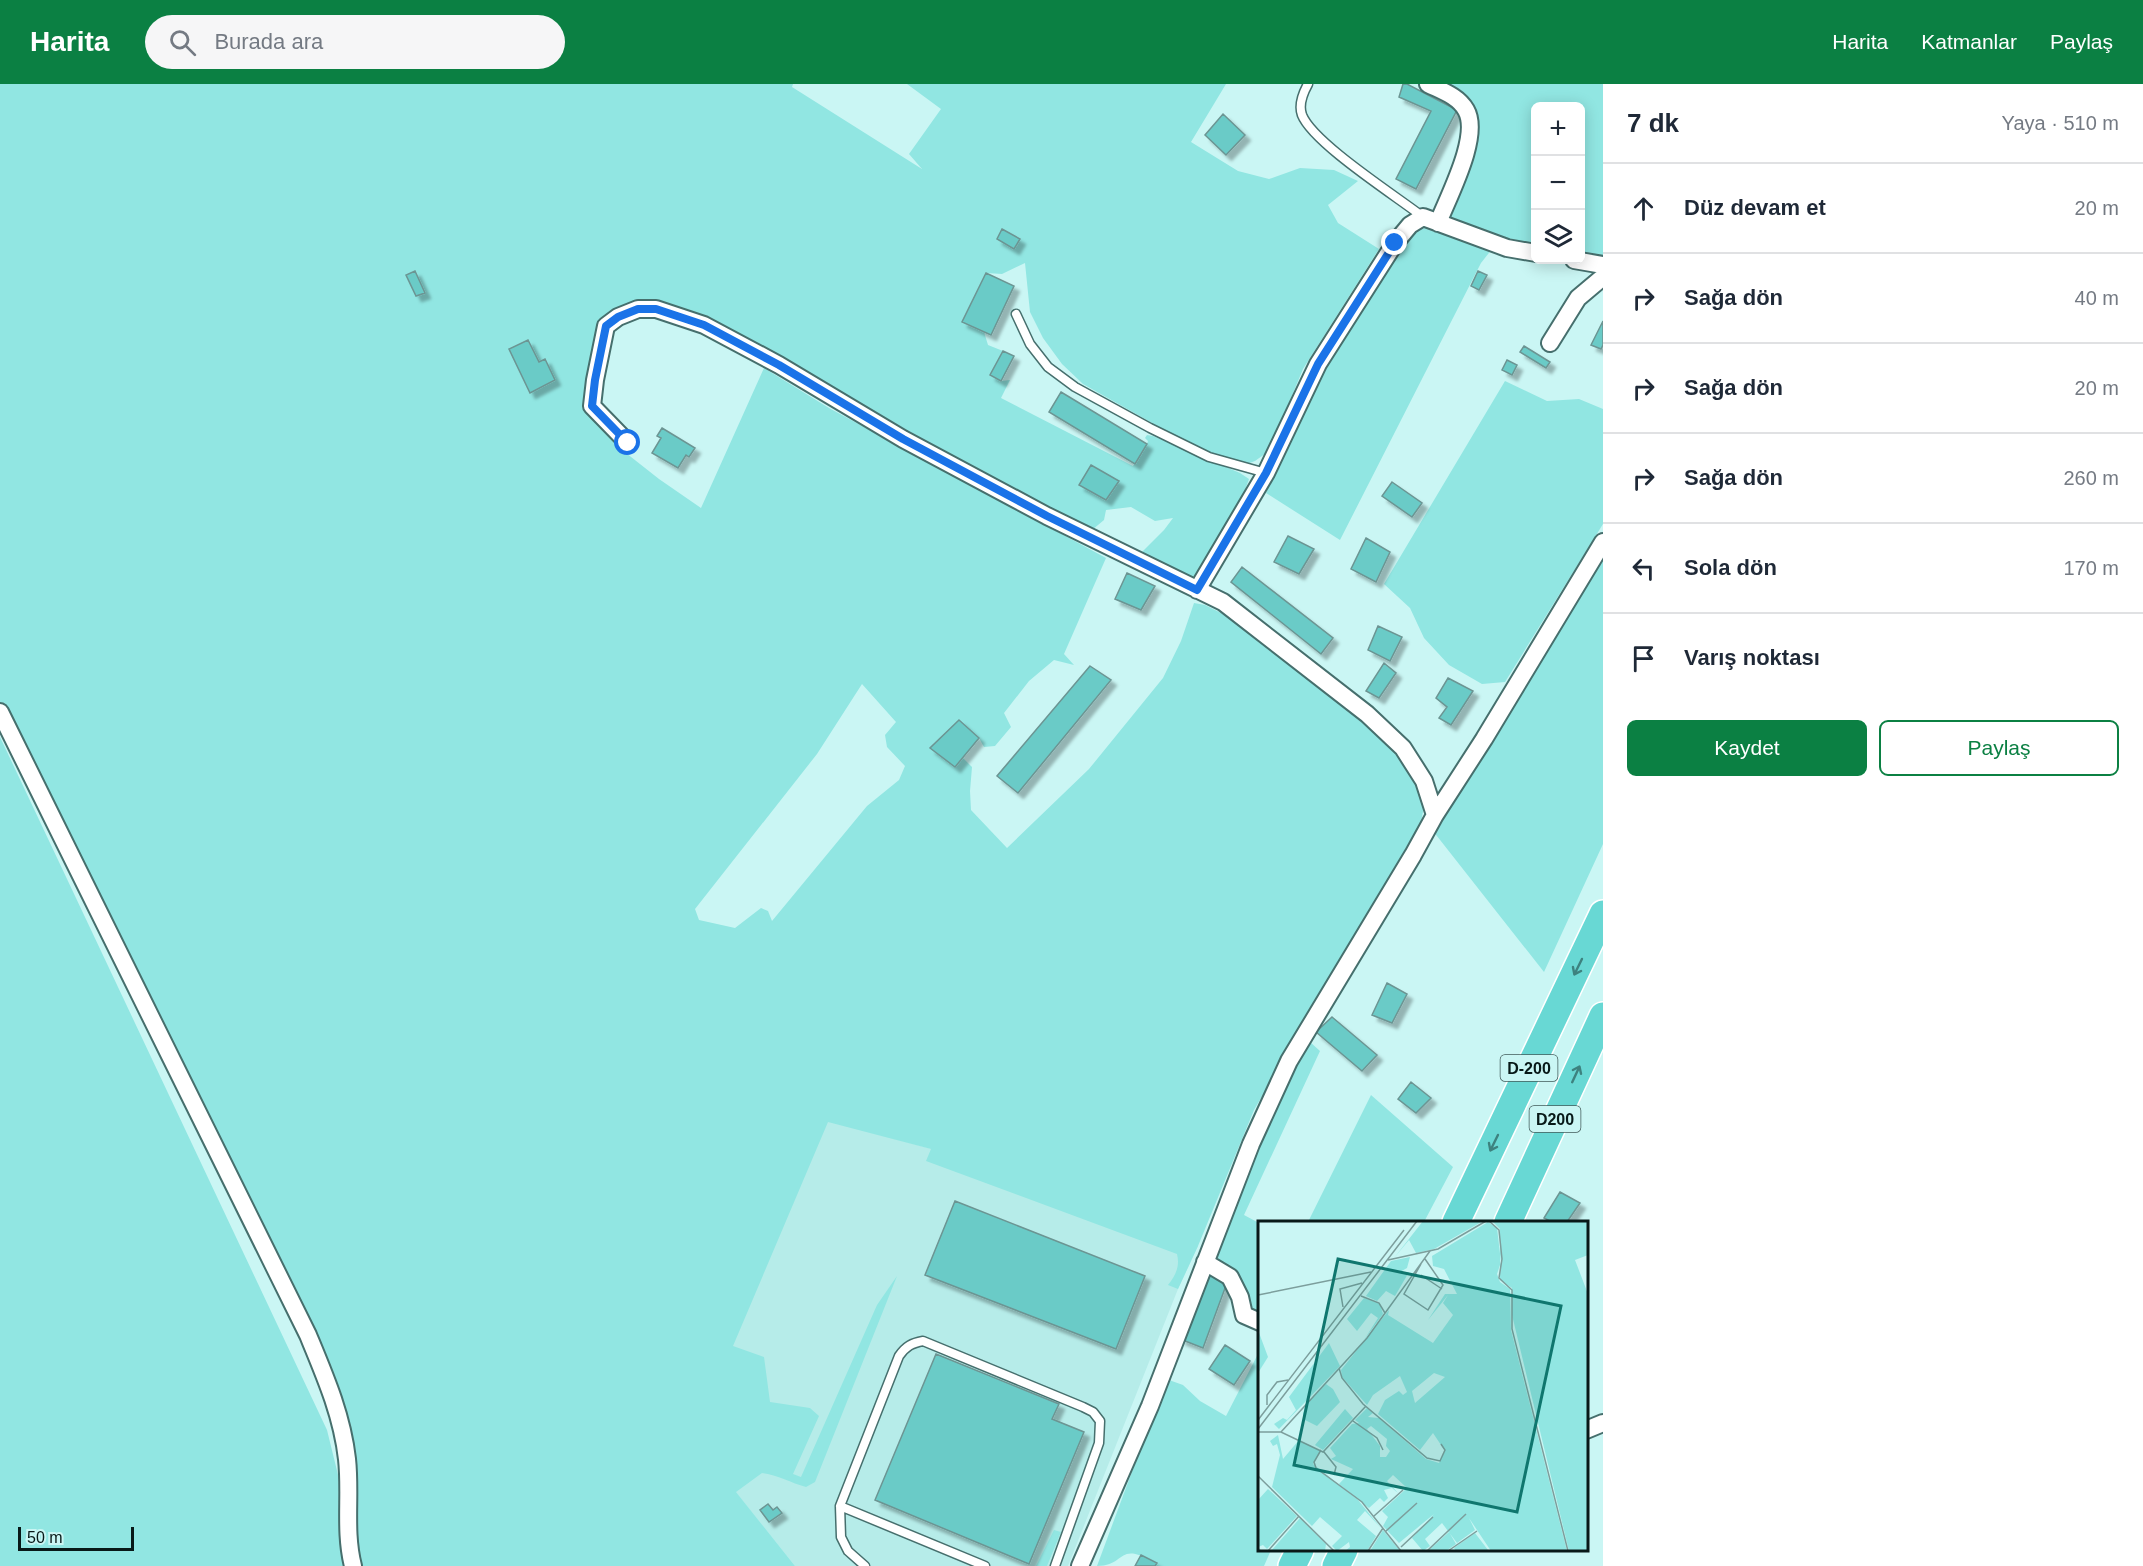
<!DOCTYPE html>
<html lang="tr">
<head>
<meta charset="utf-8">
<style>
  body { margin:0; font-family:Helvetica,sans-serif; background:#f6f6f7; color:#1f2937 }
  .controls { position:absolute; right:18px; top:18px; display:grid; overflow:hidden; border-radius:9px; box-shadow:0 3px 15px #0003 }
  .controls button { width:54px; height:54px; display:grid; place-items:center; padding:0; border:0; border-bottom:2px solid #e0e1e3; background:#fff; color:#1f2937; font:30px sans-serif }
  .scale { position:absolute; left:18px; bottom:15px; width:116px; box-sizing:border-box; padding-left:6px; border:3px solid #081918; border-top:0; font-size:16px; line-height:21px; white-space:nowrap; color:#081918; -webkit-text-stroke:4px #caf6f4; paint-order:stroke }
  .stop { position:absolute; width:18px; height:18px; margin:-14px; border:4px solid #1a73e8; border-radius:50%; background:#fff }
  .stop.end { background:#1a73e8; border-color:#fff; box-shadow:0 2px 6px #0008 }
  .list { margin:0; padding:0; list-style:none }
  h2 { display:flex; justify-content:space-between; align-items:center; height:78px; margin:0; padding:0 24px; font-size:26px }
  h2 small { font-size:20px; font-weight:400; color:#747a83 }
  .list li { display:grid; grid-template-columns:39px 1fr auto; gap:18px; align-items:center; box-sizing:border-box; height:90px; padding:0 24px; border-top:2px solid #e0e1e3 }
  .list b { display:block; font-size:22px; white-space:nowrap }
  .list em { font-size:20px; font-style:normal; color:#747a83 }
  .actions { display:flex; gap:12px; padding:18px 24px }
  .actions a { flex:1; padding:14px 0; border:2px solid #0b8043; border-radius:9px; text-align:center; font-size:21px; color:#0b8043 }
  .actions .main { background:#0b8043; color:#fff }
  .icon { flex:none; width:33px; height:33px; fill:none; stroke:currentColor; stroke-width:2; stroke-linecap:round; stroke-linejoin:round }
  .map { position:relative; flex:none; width:1603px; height:1482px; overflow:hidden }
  header { display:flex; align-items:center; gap:36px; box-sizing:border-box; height:84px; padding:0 30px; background:#0b8043; color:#fff }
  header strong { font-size:28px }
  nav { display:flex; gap:33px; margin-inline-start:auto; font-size:21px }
  .search { width:420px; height:54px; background:#f6f6f7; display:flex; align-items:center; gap:15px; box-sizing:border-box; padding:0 21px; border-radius:33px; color:#747a83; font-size:22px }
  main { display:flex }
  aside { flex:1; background:#fff }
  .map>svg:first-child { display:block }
  .built { fill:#b6ece9 }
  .green { fill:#91e6e2; fill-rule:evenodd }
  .building { fill:#6bcbc7; stroke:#6c9593; stroke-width:1.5; filter:url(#shadow) }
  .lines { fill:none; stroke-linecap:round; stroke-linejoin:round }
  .service-casing { stroke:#466f6d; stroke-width:11 }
  .minor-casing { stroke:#466f6d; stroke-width:20 }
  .trunk-casing { stroke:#fff; stroke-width:30 }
  .service { stroke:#fff; stroke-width:8 }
  .minor { stroke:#fff; stroke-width:16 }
  .trunk { stroke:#68d8d4; stroke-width:27 }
  .oneway { stroke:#3d827f }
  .route { stroke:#1a73e8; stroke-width:8 }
  .labels { text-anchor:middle; stroke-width:4.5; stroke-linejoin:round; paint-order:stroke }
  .shield { fill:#caf6f4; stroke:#425b5a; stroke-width:1.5 }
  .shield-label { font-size:16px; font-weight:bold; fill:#081918 }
  .inset-road { fill:none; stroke:#7c9e9c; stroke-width:1.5 }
  .view { fill:#0f766e; fill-opacity:0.15; stroke:#0f766e; stroke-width:3 }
  .inset-edge { fill:none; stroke:#081918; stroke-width:3 }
</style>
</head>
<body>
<header>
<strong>Harita</strong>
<div class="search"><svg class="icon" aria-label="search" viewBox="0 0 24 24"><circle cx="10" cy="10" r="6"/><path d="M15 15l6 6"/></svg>Burada ara</div>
<nav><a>Harita</a><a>Katmanlar</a><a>Paylaş</a></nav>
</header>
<main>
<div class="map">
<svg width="1603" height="1482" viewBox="0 0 1603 1482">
  <defs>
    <filter id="shadow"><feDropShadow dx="5.5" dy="5.5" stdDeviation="1.5" flood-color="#0004"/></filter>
  </defs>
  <rect width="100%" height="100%" fill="#caf6f4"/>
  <path class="built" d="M814 1033 932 1065 1198 1162 1178 1205 1068 1482H795L690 1351Z"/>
  <path class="green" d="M0 0H793L792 3 922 85 909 70 941 25 907 0H1226L1191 58 1238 87 1269 95 1300 84 1334 86 1358 97 1328 121 1338 139 1379 165 1303 285 1269 367 1255 377 1244 381 1209 371 1083 300 1062 280 1043 254 1030 228 1025 179 1002 190 986 189 963 237 984 248 988 261 1003 267 990 291 1001 297 1010 296 1001 314 1133 382 1147 360 1148 357 1145 354 1147 351 1153 352 1240 389 1249 395 1239 423 1232 437 1194 492 1188 497 1139 471 1164 446 1173 434 1155 437 1131 423 1106 426 1104 436 1092 446 1054 432 795 281 642 217 611 227 598 241V337L626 369 659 395 701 424 764 284 829 324 1106 474 1064 570 1074 581 1054 576 1029 597 1004 629 1011 643 995 662 984 663 979 654 959 636 930 664 955 683 963 674 972 683 970 707 971 726 1007 764 1089 685 1163 594 1181 557 1194 519 1205 521 1231 534 1359 632 1402 672 1415 698 1424 722 1421 738 1254 1026 1198 1162 1178 1205 1168 1201C1176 1191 1180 1182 1177 1170L926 1077 931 1065 828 1038 733 1262 764 1273 770 1318 810 1324 819 1332 793 1390 801 1393 877 1221 897 1192 815 1398 806 1403C791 1399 778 1391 762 1389L736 1408 795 1482H357L342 1322 71 758 0 620ZM1092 381 1118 397 1106 416 1079 401ZM862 600 896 638 885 651 887 663 905 682 899 696 867 722 772 837 768 827 761 824 735 844 699 836 695 825 817 670Z
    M1445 0H1603V175L1581 171 1580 22H1536L1535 163C1507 157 1475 149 1450 133L1448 122 1474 59Z
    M1429 143 1492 165 1481 179 1340 456 1266 409 1311 302 1409 148Z
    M1505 297 1547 317 1579 315 1603 325V440L1505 598 1482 600 1449 581 1424 554 1410 524 1384 500Z
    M1603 476V760L1544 888 1433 747Z
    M0 653 327 1346 342 1407 346 1482H0Z
    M1310 958 1320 967 1244 1131 1259 1139V1231L1250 1229 1214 1167 1290 991Z
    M1371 1011 1453 1083 1424 1138H1308Z
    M1259 1268 1260 1466H1271L1264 1482H1155L1156 1479C1116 1456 1127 1482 1097 1482L1143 1358 1169 1296 1183 1301 1200 1317 1226 1332Z
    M1054 1446 1061 1448 1047 1482H1036Z"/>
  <path class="building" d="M1403 0H1407L1457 26 1416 105 1396 95 1431 27 1399 13Z
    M1223 30 1245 51 1226 71 1205 51Z
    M1002 145 1020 155 1014 165 997 155Z
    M415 187 425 209 416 212 406 191Z
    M1478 187 1487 191 1479 206 1471 202Z
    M986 189 1014 202 991 251 962 238Z
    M1603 237V261L1601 265 1591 261Z
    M528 256 539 278 545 275 555 296 530 309 509 265Z
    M1524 262 1550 278 1546 284 1520 268Z
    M1003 267 1014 272 1001 297 990 291Z
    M1507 276 1517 281 1512 291 1502 286Z
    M1061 308 1147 360 1135 380 1049 328Z
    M662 344 695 364 689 373 686 371 678 384 652 369 661 354 657 352Z
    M1091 381 1119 397 1106 416 1079 401Z
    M1392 398 1422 419 1412 433 1382 412Z
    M1288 452 1314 465 1299 490 1274 478Z
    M1366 454 1390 468 1376 498 1351 485Z
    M1242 483 1333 554 1321 570 1231 498Z
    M1127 489 1155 502 1141 526 1115 515Z
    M1378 542 1402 553 1390 577 1368 566Z
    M1384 579 1396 589 1379 614 1366 607Z
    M1090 582 1111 596 1018 709 997 692Z
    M1448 594 1473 607 1451 641 1439 634 1447 623 1436 614Z
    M959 636 979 654 955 683 930 664Z
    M1387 899 1407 910 1392 939 1372 931Z
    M1332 933 1377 971 1362 987 1316 948Z
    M1411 998 1431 1014 1416 1029 1398 1015Z
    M1560 1108 1580 1119 1567 1138H1552L1544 1134Z
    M955 1117 1145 1192 1116 1265 925 1191Z
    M1207 1188 1228 1196 1203 1264 1180 1255Z
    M1225 1261 1250 1277 1234 1301 1209 1285Z
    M936 1270 1059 1320 1052 1335 1084 1348 1029 1480 875 1416Z
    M768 1420 773 1426 777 1423 782 1429 769 1438 760 1426Z
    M1141 1471 1157 1479 1155 1482H1135Z"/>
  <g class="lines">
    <g class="service-casing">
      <path id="service" d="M1308 0C1303 9 1298 20 1302 31 1313 59 1396 112 1423 133
        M1016 230 1030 260 1048 283 1075 303 1150 344 1209 373 1266 389
        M840 1422 985 1482
        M865 1482 848 1467 841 1453 840 1422 899 1272C906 1262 912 1259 923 1257L1083 1323 1093 1328 1100 1337 1099 1359 1055 1482"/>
    </g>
    <g class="minor-casing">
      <path id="minor" d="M1428 0C1442 7 1458 12 1466 26 1481 52 1448 113 1438 139
        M1574 176 1603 181
        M1550 259 1578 214 1603 193
        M628 359 592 322 595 296 606 242 618 233 638 225H656L704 241 779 281 903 355 1047 432 1223 518 1367 630 1403 664 1424 697 1435 731
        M1197 506 1266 389 1318 280 1395 159 1410 141 1423 133 1507 164 1536 169
        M0 628 308 1251C325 1292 342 1331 347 1375 351 1411 344 1447 353 1482
        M1205 1178 1230 1193 1240 1213 1244 1231 1260 1238
        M1586 1346 1603 1339
        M1080 1482 1150 1322 1251 1060 1289 977 1413 771 1435 731 1484 655 1603 458"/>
    </g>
    <g class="trunk-casing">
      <path id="trunk" d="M1456 1138 1603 830
        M1508 1138 1603 932
        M1292 1482 1300 1466
        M1336 1482 1344 1466"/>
    </g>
    <use href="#service" class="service"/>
    <use href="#minor" class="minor"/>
    <use href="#trunk" class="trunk"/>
  </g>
  <defs><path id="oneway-shaft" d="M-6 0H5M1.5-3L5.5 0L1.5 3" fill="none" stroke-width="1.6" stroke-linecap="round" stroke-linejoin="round" transform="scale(1.5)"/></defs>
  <g class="oneway">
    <use href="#oneway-shaft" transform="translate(1578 883) rotate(116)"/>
    <use href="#oneway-shaft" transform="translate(1576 990) rotate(-65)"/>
    <use href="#oneway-shaft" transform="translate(1494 1059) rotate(116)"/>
  </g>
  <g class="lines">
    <path class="route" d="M628 359 592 322 595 296 606 242 618 233 638 225H656L704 241 779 281 903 355 1047 432 1197 506 1266 389 1318 280 1395 159"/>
  </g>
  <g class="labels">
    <g class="shield">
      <rect x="1500.5" y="971" width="57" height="26" rx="4.5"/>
      <rect x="1529.5" y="1022" width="51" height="26" rx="4.5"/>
    </g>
    <g class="shield-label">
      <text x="1529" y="990">D-200</text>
      <text x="1555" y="1041">D200</text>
    </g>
  </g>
  <g transform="translate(1258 1137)">
    <rect width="330" height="330" fill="#caf6f4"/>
    <path d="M165 0H225L176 28 158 32 151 19 136 37ZM234 0H330V34L317 39 330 73V330H311L254 94V67L242 59V8ZM230 1 239 7 243 41 239 53 242 61 252 68 253 109 309 330H233L211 297 217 309 199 322 184 302 167 318 172 325 165 330 154 317 176 293 141 322 125 305 130 296 124 290 149 267 135 254 129 260 140 272 134 267 126 269 130 277 126 281 122 277 111 287 81 263 95 248 73 238 78 235 72 227 94 203 101 202 97 199 109 187 115 192 110 196 121 197 168 238 181 242 187 230 175 212 162 229 120 193 127 179 141 170 145 174 149 171 142 155 115 174 109 184 84 156 83 149 131 89 130 94 175 122 195 94 185 82 190 74 170 99 187 73H199L186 48 175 45 174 35ZM176 152 187 156 157 182 154 170ZM113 205 129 218 128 225 132 230 128 236H122V225L109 208ZM152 36 149 47 142 51H151L137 75 128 70 119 80 108 75 133 40ZM106 77 122 83 125 93 106 119 120 97 113 92 99 110 89 98ZM0 109 10 136 0 152 1 136ZM71 122 82 145 21 208 16 203 25 197 29 199 38 189 31 176ZM68 163 75 168 82 181 59 205 45 198V193L47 185ZM87 188 95 197 65 229 57 224ZM20 214 25 238 41 219 62 230 55 243 100 279 123 307 107 290 99 299 118 315 109 330H87L92 326 91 321 79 330 74 325 84 315 62 296 54 305 14 266 22 234 19 223 15 225 12 220ZM10 268 39 295 9 328 5 324 0 326 4 330H0V279ZM42 297 68 323 67 330H13ZM125 309 142 330H112ZM191 311 198 323 188 330H170ZM217 312 230 329 198 330 196 327Z" fill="#91e6e2" fill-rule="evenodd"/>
    <path class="inset-road" d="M231 0 241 9 244 38 241 57 254 69V108L310 330M130 39 180 28 228 0M163 43 146 73 170 89 185 64 167 38M163 54 184 68M0 74 113 51M103 75 121 82 127 92M85 86 82 68 104 62M81 147 84 157 105 183 169 237 182 240 187 229 183 223M9 184V174L19 161 30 159M0 199 146 9M95 200 119 217 125 229M0 208 159 0M0 211H23L65 231 108 185M23 211 109 117 172 30M63 229 56 241 58 247 104 281 143 330M66 231 78 246 76 254M0 255 76 330M116 295 145 269M128 310 159 282M143 326 175 296M10 330 41 295M110 330 125 307M169 330 208 293M190 330 219 310"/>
    <path class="view" d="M80 38 303 85 259 291 36 244Z"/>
    <rect width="330" height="330" class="inset-edge"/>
  </g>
</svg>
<div class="controls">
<button>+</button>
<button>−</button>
<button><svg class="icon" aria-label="layers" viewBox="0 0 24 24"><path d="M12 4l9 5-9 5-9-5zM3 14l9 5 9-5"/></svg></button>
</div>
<div class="scale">50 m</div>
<div class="stop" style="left:628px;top:359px"></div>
<div class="stop end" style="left:1395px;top:159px"></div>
</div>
<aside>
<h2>7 dk<small>Yaya · 510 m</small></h2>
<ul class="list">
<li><svg class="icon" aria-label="ahead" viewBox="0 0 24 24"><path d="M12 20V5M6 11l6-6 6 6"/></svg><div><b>Düz devam et</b></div><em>20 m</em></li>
<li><svg class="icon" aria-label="right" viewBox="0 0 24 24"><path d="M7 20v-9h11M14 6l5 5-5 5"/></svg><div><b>Sağa dön</b></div><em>40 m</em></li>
<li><svg class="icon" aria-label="right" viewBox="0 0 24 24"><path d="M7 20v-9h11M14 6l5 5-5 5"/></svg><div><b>Sağa dön</b></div><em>20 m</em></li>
<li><svg class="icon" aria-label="right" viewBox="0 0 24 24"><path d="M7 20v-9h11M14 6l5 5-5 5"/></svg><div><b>Sağa dön</b></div><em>260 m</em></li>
<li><svg class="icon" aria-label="left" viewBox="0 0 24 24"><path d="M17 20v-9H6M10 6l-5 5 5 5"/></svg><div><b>Sola dön</b></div><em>170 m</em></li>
<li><svg class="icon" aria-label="arrive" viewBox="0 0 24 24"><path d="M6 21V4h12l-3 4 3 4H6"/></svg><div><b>Varış noktası</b></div></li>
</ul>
<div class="actions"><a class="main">Kaydet</a><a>Paylaş</a></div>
</aside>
</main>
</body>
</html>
